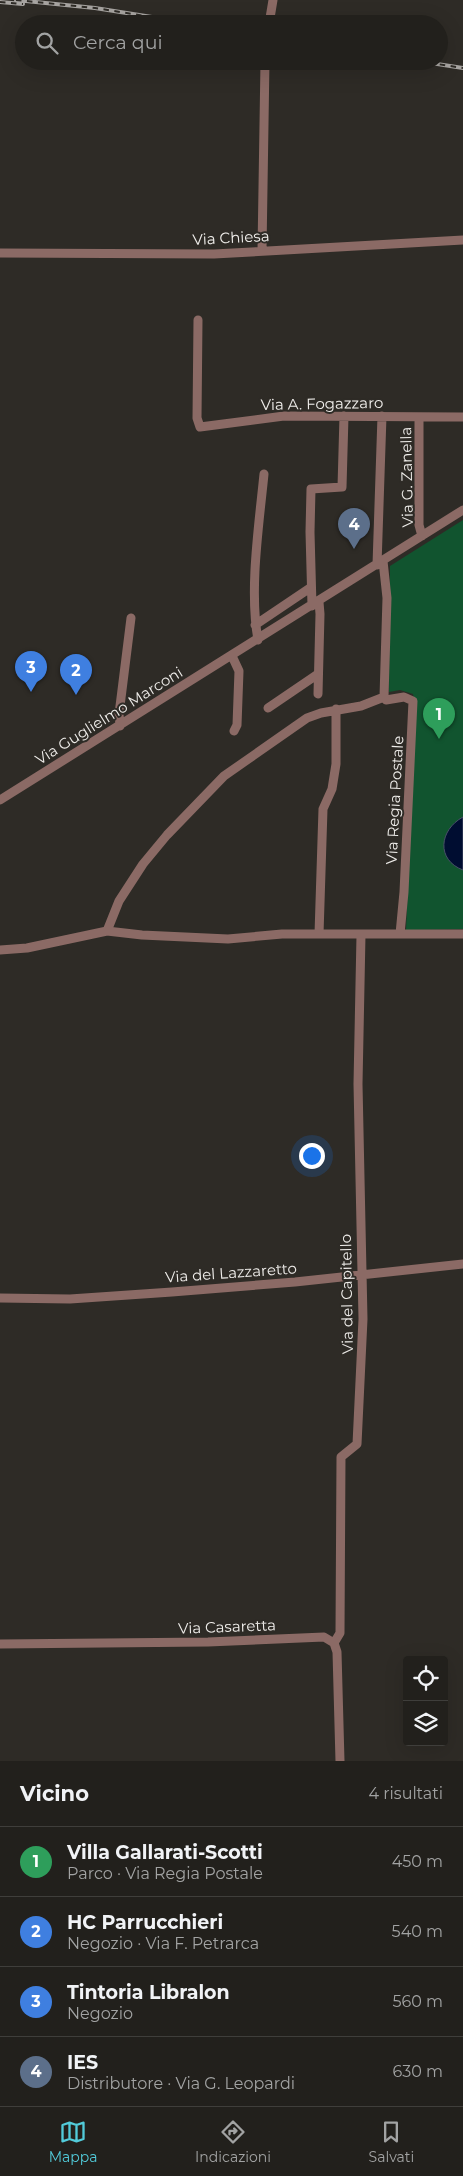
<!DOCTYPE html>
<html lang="it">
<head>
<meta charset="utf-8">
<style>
  body { margin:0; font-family:Montserrat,sans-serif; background:#2e2d29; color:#f1f3f6 }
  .controls { position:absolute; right:15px; bottom:15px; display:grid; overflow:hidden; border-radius:5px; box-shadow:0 5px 20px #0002 }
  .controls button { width:45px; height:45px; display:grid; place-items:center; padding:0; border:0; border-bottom:1px solid #3f3e3b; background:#22201c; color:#f1f3f6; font:25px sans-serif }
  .you { position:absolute; left:311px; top:1155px; width:18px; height:18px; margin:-12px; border:4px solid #fff; border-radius:50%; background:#1a73e8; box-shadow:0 0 0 8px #1a73e833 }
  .badge { display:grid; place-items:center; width:32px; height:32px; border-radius:50%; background:#52cbda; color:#fff; font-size:16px; font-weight:700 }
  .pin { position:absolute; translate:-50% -41px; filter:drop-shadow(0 1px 2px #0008) }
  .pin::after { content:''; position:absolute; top:26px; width:18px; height:15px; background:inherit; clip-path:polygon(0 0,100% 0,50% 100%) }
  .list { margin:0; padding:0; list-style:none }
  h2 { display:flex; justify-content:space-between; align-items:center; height:65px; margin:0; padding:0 20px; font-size:21px }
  h2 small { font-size:16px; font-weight:400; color:#a2a3a3 }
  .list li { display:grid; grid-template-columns:32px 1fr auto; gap:15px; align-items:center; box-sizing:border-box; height:70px; padding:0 20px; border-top:1px solid #3f3e3b }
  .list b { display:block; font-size:19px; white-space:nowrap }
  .list p { margin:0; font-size:16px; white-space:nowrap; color:#a2a3a3 }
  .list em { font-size:16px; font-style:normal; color:#a2a3a3 }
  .icon { flex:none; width:28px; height:28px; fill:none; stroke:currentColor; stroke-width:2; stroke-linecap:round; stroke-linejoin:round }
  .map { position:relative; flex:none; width:463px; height:1761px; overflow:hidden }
  .search { position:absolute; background:#22201c; box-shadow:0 5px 20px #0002; left:15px; right:15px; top:15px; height:55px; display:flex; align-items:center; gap:12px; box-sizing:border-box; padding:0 18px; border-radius:28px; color:#a2a3a3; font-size:19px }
  .sheet { height:345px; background:#22201c }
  nav { display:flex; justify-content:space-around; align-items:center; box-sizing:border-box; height:70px; border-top:1px solid #3f3e3b; background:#22201c; font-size:14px; color:#a2a3a3 }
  nav a { display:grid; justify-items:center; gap:2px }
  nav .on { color:#52cbda }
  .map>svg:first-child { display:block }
  .green { fill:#11542f }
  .water { fill:#000d31; stroke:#485068 }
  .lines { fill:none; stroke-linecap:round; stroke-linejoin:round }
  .minor { stroke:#8b6a65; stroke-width:9 }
  .rail-casing { stroke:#a7a4a1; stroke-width:4 }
  .rail { stroke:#2e2b26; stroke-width:2; stroke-dasharray:5.5; stroke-linecap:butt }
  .labels { text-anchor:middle; stroke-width:4; stroke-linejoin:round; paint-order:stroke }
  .street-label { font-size:15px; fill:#efedea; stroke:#2e2b26 }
</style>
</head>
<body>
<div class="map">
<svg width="463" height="1761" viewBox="0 0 463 1761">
  <rect width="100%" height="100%" fill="#2e2b26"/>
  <path class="green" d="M463 520V929L406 930 416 708 413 694 400 690 389 692 390 566Z"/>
  <path class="water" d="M463 817V870C436 860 439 830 463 817Z"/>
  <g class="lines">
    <path class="minor" d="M269 24 273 0
      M262 250 265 61
      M0 253 214 254 463 240
      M198 320 197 418 200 427 284 416 463 417
      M419 417V525L422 536
      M383 561 387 598 384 697 386 700 404 697 413 701 404 892 400 934
      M377 565 382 416
      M312 606 310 532 311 489 342 487 344 416
      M255 625 310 588
      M258 640C249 590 259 525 264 474
      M232 656 239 671 237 725 234 731
      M318 694 320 614 319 602
      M268 708 318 674
      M120 726 119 714 131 618
      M0 800 463 510
      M107 931 119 901 143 864 167 835 224 776 307 718 321 713 361 706 384 697
      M319 934 323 809 332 789 336 764V709
      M0 950 27 948 107 931 142 935 228 939 282 934H463
      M0 1298 70 1299 172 1292 295 1282 463 1264
      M334 1643 340 1633 341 1457 357 1444 363 1319 358 1084 361 935
      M0 1644 208 1642 324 1637 334 1643 337 1652 340 1761"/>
    <g class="rail-casing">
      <path id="rail" d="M16 0 95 8 196 24
        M0 2 23 4
        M418 61 463 68"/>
    </g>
    <use href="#rail" class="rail"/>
  </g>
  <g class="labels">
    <g class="street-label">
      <text transform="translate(231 238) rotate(-3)" y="5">Via Chiesa</text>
      <text transform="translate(322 404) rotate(-1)" y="5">Via A. Fogazzaro</text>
      <text transform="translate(407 477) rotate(-91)" y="5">Via G. Zanella</text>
      <text transform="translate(109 716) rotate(-32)" y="5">Via Guglielmo Marconi</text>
      <text transform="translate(395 800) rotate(-87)" y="5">Via Regia Postale</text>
      <text transform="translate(231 1273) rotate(-4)" y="5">Via del Lazzaretto</text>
      <text transform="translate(347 1294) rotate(-91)" y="5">Via del Capitello</text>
      <text transform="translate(227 1627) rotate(-2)" y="5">Via Casaretta</text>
    </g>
  </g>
</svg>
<div class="controls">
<button><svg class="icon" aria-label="locate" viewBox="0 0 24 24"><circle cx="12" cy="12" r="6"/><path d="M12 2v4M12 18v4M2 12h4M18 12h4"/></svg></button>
<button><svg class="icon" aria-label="layers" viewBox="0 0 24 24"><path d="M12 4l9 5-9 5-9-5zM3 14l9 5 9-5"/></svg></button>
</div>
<div class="you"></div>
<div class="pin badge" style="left:439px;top:739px;background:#2e9e5b">1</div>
<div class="pin badge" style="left:76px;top:695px;background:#3f7fe0">2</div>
<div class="pin badge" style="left:31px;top:692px;background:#3f7fe0">3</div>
<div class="pin badge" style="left:354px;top:549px;background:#5c6f8a">4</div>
<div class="search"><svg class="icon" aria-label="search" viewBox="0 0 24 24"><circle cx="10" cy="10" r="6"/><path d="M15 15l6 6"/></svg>Cerca qui</div>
</div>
<section class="sheet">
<h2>Vicino<small>4 risultati</small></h2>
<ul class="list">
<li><span class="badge" style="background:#2e9e5b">1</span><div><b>Villa Gallarati-Scotti</b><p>Parco · Via Regia Postale</p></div><em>450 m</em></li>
<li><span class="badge" style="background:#3f7fe0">2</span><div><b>HC Parrucchieri</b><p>Negozio · Via F. Petrarca</p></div><em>540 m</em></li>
<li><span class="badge" style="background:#3f7fe0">3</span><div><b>Tintoria Libralon</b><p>Negozio</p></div><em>560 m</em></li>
<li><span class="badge" style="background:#5c6f8a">4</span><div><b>IES</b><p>Distributore · Via G. Leopardi</p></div><em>630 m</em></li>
</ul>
</section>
<nav>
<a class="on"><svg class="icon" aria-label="map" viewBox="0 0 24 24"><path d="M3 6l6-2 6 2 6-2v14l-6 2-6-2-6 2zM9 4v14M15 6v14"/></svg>Mappa</a>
<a><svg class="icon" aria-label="directions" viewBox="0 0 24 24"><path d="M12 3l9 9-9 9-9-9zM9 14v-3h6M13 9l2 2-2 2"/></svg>Indicazioni</a>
<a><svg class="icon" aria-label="saved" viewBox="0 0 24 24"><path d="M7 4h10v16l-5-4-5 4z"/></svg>Salvati</a>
</nav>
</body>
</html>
